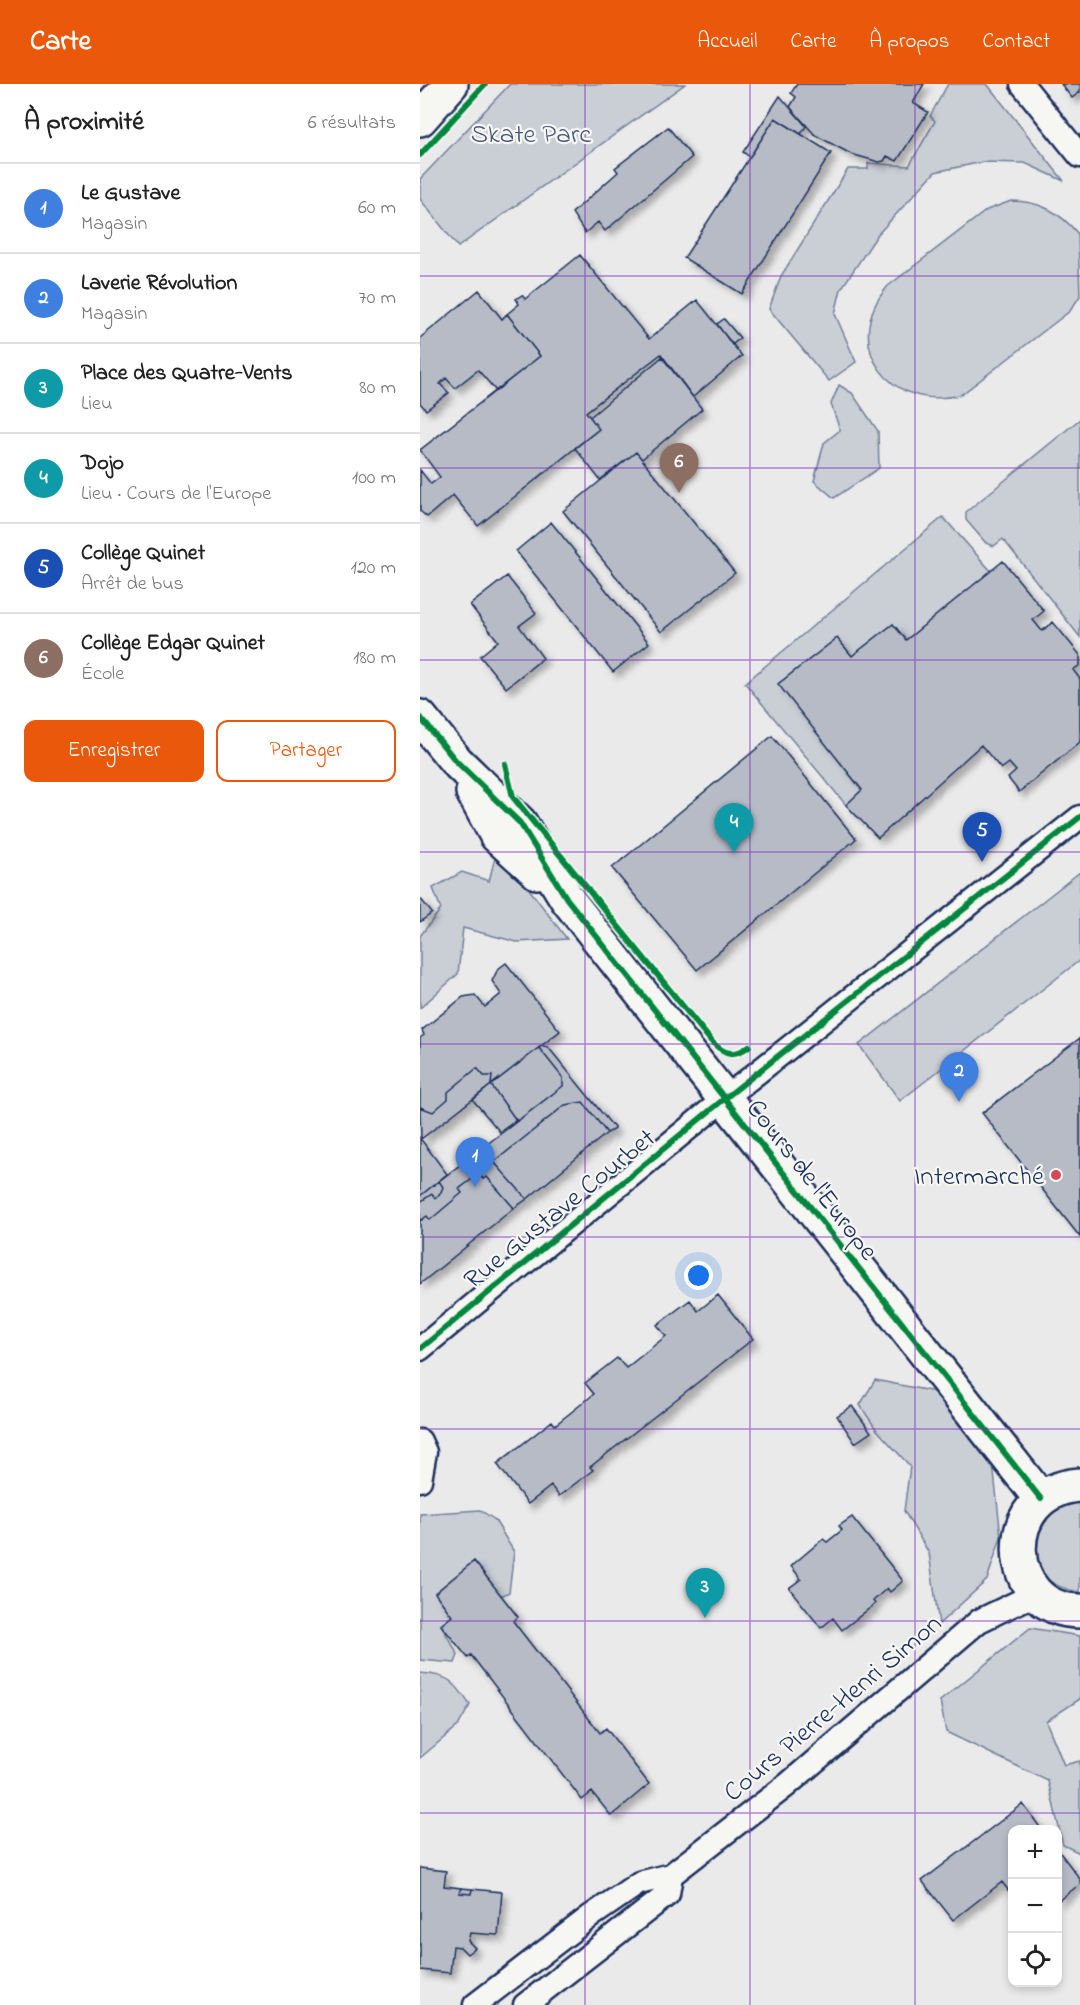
<!DOCTYPE html>
<html lang="fr">
<head>
<meta charset="utf-8">
<style>
  body { margin:0; font-family:"Indie Flower",sans-serif; background:#f2f2f2; color:#222 }
  .controls { position:absolute; right:18px; bottom:18px; display:grid; overflow:hidden; border-radius:12px; box-shadow:0 3px 9px #0003 }
  .controls button { width:54px; height:54px; display:grid; place-items:center; padding:0; border:0; border-bottom:2px solid #e0e0e0; background:#fff; color:#222; font:30px sans-serif }
  .you { position:absolute; left:279px; top:1192px; width:21px; height:21px; margin:-15px; border:4px solid #fff; border-radius:50%; background:#1a73e8; box-shadow:0 0 0 9px #1a73e833 }
  .badge { display:grid; place-items:center; width:39px; height:39px; border-radius:50%; background:#ea580c; color:#fff; font-size:20px; font-weight:700 }
  .pin { position:absolute; translate:-50% -50px; filter:drop-shadow(0 2px 3px #0008) }
  .pin::after { content:''; position:absolute; top:32px; width:21px; height:18px; background:inherit; clip-path:polygon(0 0,100% 0,50% 100%) }
  .list { margin:0; padding:0; list-style:none }
  h2 { display:flex; justify-content:space-between; align-items:center; height:78px; margin:0; padding:0 24px; font-size:26px }
  h2 small { font-size:20px; font-weight:400; color:#767676 }
  .list li { display:grid; grid-template-columns:39px 1fr auto; gap:18px; align-items:center; box-sizing:border-box; height:90px; padding:0 24px; border-top:2px solid #e0e0e0 }
  .list b { display:block; font-size:22px; white-space:nowrap }
  .list p { margin:0; font-size:20px; white-space:nowrap; color:#767676 }
  .list em { font-size:20px; font-style:normal; color:#767676 }
  .actions { display:flex; gap:12px; padding:18px 24px }
  .actions a { flex:1; padding:14px 0; border:2px solid #ea580c; border-radius:12px; text-align:center; font-size:21px; color:#ea580c }
  .actions .main { background:#ea580c; color:#fff }
  .icon { flex:none; width:33px; height:33px; fill:none; stroke:currentColor; stroke-width:2; stroke-linecap:round; stroke-linejoin:round }
  .map { position:relative; flex:none; width:660px; height:1921px; overflow:hidden }
  header { display:flex; align-items:center; gap:36px; box-sizing:border-box; height:84px; padding:0 30px; background:#ea580c; color:#fff }
  header strong { font-size:28px }
  nav { display:flex; gap:33px; margin-inline-start:auto; font-size:21px }
  main { display:flex }
  aside { flex:1; background:#fff }
  .map>svg:first-child { display:block }
  .green { fill:#caced5; stroke:#727e9a; stroke-width:1.5 }
  .building { fill:#b6bbc6; stroke:#1b2f5e; stroke-width:1.5; filter:url(#shadow) }
  .lines { fill:none; stroke-linecap:round; stroke-linejoin:round }
  .street-casing { stroke:#1b2f5e; stroke-width:27 }
  .secondary-casing { stroke:#1b2f5e; stroke-width:38 }
  .street { stroke:#f6f6f2; stroke-width:22 }
  .secondary { stroke:#f6f6f2; stroke-width:33 }
  .cycleway-casing { stroke:#f6f6f2; stroke-width:10 }
  .cycleway { stroke:#00873e; stroke-width:6 }
  .grid { fill:none; stroke:#7b2cbf; stroke-width:1.5; stroke-opacity:0.55 }
  .poi-dot { fill:#d1495b; stroke:#f6f6f2; stroke-width:2 }
  .labels { text-anchor:middle; stroke-width:4.5; stroke-linejoin:round; paint-order:stroke }
  .park-label { font-size:27px; fill:#47577c; stroke:#f6f6f2 }
  .poi-label { font-size:27px; fill:#1b2f5e; stroke:#f6f6f2; text-anchor:end }
  .street-label { font-size:27px; fill:#1b2f5e; stroke:#f6f6f2 }
</style>
</head>
<body>
<header>
<strong>Carte</strong>
<nav><a>Accueil</a><a>Carte</a><a>À propos</a><a>Contact</a></nav>
</header>
<main>
<aside>
<h2>À proximité<small>6 résultats</small></h2>
<ul class="list">
<li><span class="badge" style="background:#3f7fe0">1</span><div><b>Le Gustave</b><p>Magasin</p></div><em>60 m</em></li>
<li><span class="badge" style="background:#3f7fe0">2</span><div><b>Laverie Révolution</b><p>Magasin</p></div><em>70 m</em></li>
<li><span class="badge" style="background:#0f9aa8">3</span><div><b>Place des Quatre-Vents</b><p>Lieu</p></div><em>80 m</em></li>
<li><span class="badge" style="background:#0f9aa8">4</span><div><b>Dojo</b><p>Lieu · Cours de l'Europe</p></div><em>100 m</em></li>
<li><span class="badge" style="background:#1a4fb4">5</span><div><b>Collège Quinet</b><p>Arrêt de bus</p></div><em>120 m</em></li>
<li><span class="badge" style="background:#8d6e63">6</span><div><b>Collège Edgar Quinet</b><p>École</p></div><em>180 m</em></li>
</ul>
<div class="actions"><a class="main">Enregistrer</a><a>Partager</a></div>
</aside>
<div class="map">
<svg width="660" height="1921" viewBox="0 0 660 1921">
  <defs>
    <filter id="shadow"><feDropShadow dx="5.5" dy="5.5" stdDeviation="3" flood-color="#0004"/></filter>
  </defs>
  <rect width="100%" height="100%" fill="#e9eae9"/>
  <filter id="ink" filterUnits="userSpaceOnUse"><feTurbulence type="fractalNoise" baseFrequency=".0167" numOctaves="2"/><feDisplacementMap in="SourceGraphic" scale="12" xChannelSelector="R" yChannelSelector="G"/><feConvolveMatrix kernelMatrix="1 2 1 2 8 2 1 2 1" color-interpolation-filters="sRGB"/></filter>
  <g filter="url(#ink)">
    <path class="green" d="M90 0H265L38 163 0 115V95Z
      M528 0H567L644 97 605 79 562 78 515 88 458 150 421 205 415 230 436 278 409 297 349 225 361 192 428 85H448V79L489 82 515 37 510 32Z
      M591 117C620 117 640 128 658 150L660 212 650 227 542 310C471 331 418 260 468 202L567 126Z
      M419 301 432 309 458 347 459 384 414 414 394 397 404 359 420 346 411 320Z
      M660 335V553L583 455 574 462 566 459 546 436V428Z
      M523 433 571 487 486 556 473 540 432 572 417 554 359 600 442 706 426 721 325 599Z
      M76 770 97 789 147 855 97 858 43 844 38 890 0 924V852L21 825 13 804 42 788 69 797Z
      M660 788V876L480 1017 439 961Z
      M455 1296 515 1308 573 1380 581 1453 567 1496 519 1540 509 1469 484 1427 490 1382 456 1345 440 1321Z
      M660 1411V1507L658 1508C613 1498 610 1478 615 1438Z
      M60 1426 75 1436 94 1468 89 1508 81 1512 54 1477 15 1509 32 1532 21 1541 38 1571 35 1579 0 1576V1430Z
      M610 1544 660 1552V1615L626 1637 644 1681 660 1677V1769L643 1761 628 1697 526 1648 520 1617Z
      M0 1589C29 1591 34 1597 50 1621L38 1642 0 1674Z"/>
    <path class="building" d="M377 0H504L493 19 508 28 477 77 467 72 464 77 459 78 431 70 395 51 370 23 376 13 371 9Z
      M641 0H660V8L652 14Z
      M360 12 386 42 381 50 355 34 330 73 323 68Z
      M355 34 411 69 322 210 264 174Z
      M248 43 272 73 185 147 178 138 165 149 152 129 198 88 195 84Z
      M160 171 229 255 277 216 322 272 273 313 241 270 166 328 179 345 58 442 33 411 7 433 0 427V386L11 400 20 393 0 366 120 272 87 230 99 220 96 215 102 211 105 215Z
      M59 206 82 235 87 230 120 272 76 307 58 286 35 304 26 294 20 300 29 309 6 326 0 319V254Z
      M304 235 320 254 312 261 297 240Z
      M242 273 282 325 222 375 216 368 180 396 155 364 179 345 170 333Z
      M216 368 315 489 241 548 143 427Z
      M131 438 229 559 193 588 96 467Z
      M583 477 624 527 613 536 622 547 633 538 660 571V581L653 586 660 595V658L599 708 588 694 596 687 589 679 581 685 561 661 458 754 426 721 442 706 358 600 417 554 432 572 473 540 486 556Z
      M87 492 116 529 99 542 123 574 86 604 60 572 78 557 50 521Z
      M352 652 436 755 277 886 192 784Z
      M0 814 12 829 0 838Z
      M86 879 140 947 71 1001 72 992H64L57 984 28 1008V1015L13 1028 0 1023V954L4 951 2 946 43 913 55 911 65 923 81 910 72 897 78 885Z
      M660 954V1153L562 1029Z
      M122 962 128 963 195 1045 187 1049 163 1018 145 1021 74 1078 107 1115 94 1124 67 1093 63 1095 59 1090 39 1105 42 1109 10 1136 7 1132 0 1137V1118L12 1110 15 1114 20 1110 23 1103 19 1097 143 1002V994L119 964Z
      M119 964 143 994V1002L99 1036H96L71 1001Z
      M57 984 64 992H72L71 1001 1 1055 0 1023 13 1028 28 1015V1008Z
      M71 1001 96 1036 80 1048 53 1016Z
      M163 1018 187 1049 107 1115 74 1078 145 1021Z
      M0 1054 27 1090 0 1112Z
      M59 1090 63 1095 67 1093 94 1124 0 1200V1137L7 1132 10 1136 42 1109 39 1105Z
      M19 1097 23 1103 20 1110 15 1114 12 1110 0 1118V1112Z
      M298 1211 333 1255 170 1383 173 1386 139 1412 131 1402 108 1420 77 1380 132 1337 135 1341 174 1310 165 1299 197 1274 206 1284 246 1252 237 1241 270 1216 278 1227Z
      M432 1322 451 1348 435 1359 417 1332Z
      M432 1433 483 1497 470 1508 467 1504 453 1517 455 1520 422 1546 413 1534 401 1544 369 1504 381 1495 371 1482 403 1455 407 1458 422 1446 419 1442Z
      M54 1477 98 1533 93 1537 180 1649 186 1644 229 1700 191 1732 172 1708 162 1716 51 1571 48 1574 21 1541 32 1532 15 1509Z
      M603 1720 622 1746H592V1811L582 1798 533 1836 502 1797Z
      M638 1766 660 1795V1800L638 1817Z
      M0 1784 26 1787 24 1802 41 1804 39 1809 51 1810 52 1805 82 1808 78 1851 50 1849 48 1857 55 1864 47 1870 40 1863 33 1862 30 1889 0 1886Z
      M41 1804 52 1805 51 1810 39 1809Z"/>
    <g class="lines">
      <g class="street-casing">
        <path id="street" d="M602 0 660 72
          M0 1265 304 1015 660 733
          M0 1357 5 1368 0 1396
          M55 1921 171 1832 219 1799 251 1791 367 1701 559 1537 617 1509
          M105 1921 248 1810 251 1791"/>
      </g>
      <g class="secondary-casing">
        <path id="secondary" d="M0 35 31 0
          M0 633 36 677 100 739 147 815 621 1415
          M53 708 77 752 117 788
          M660 1401C577 1406 581 1527 660 1527"/>
      </g>
      <use href="#street" class="street"/>
      <use href="#secondary" class="secondary"/>
      <g class="cycleway-casing">
        <path id="cycleway" d="M0 71 65 0
          M0 633 36 677 100 739 147 815 621 1415
          M85 680 93 713 292 958C305 971 315 973 329 962
          M0 1265 304 1015 660 733"/>
      </g>
      <use href="#cycleway" class="cycleway"/>
    </g>
  </g>
  <path class="grid" d="M165 0V1921M330 0V1921M495 0V1921M0 192H660M0 384H660M0 576H660M0 768H660M0 960H660M0 1153H660M0 1345H660M0 1537H660M0 1729H660"/>
  <circle class="poi-dot" cx="636" cy="1091" r="6"/>
  <g class="labels">
    <g class="park-label">
      <text x="111" y="58">Skate Parc</text>
    </g>
    <g class="poi-label">
      <text x="624" y="1100">Intermarché</text>
    </g>
    <g class="street-label">
      <text transform="translate(393 1095) rotate(52)" y="9">Cours de l'Europe</text>
      <text transform="translate(139 1124) rotate(-39)" y="9">Rue Gustave Courbet</text>
      <text transform="translate(412 1623) rotate(-40)" y="9">Cours Pierre-Henri Simon</text>
    </g>
  </g>
</svg>
<div class="controls">
<button>+</button>
<button>−</button>
<button><svg class="icon" aria-label="locate" viewBox="0 0 24 24"><circle cx="12" cy="12" r="6"/><path d="M12 2v4M12 18v4M2 12h4M18 12h4"/></svg></button>
</div>
<div class="you"></div>
<div class="pin badge" style="left:55px;top:1103px;background:#3f7fe0">1</div>
<div class="pin badge" style="left:539px;top:1018px;background:#3f7fe0">2</div>
<div class="pin badge" style="left:285px;top:1534px;background:#0f9aa8">3</div>
<div class="pin badge" style="left:314px;top:769px;background:#0f9aa8">4</div>
<div class="pin badge" style="left:562px;top:778px;background:#1a4fb4">5</div>
<div class="pin badge" style="left:259px;top:409px;background:#8d6e63">6</div>
</div>
</main>
</body>
</html>
